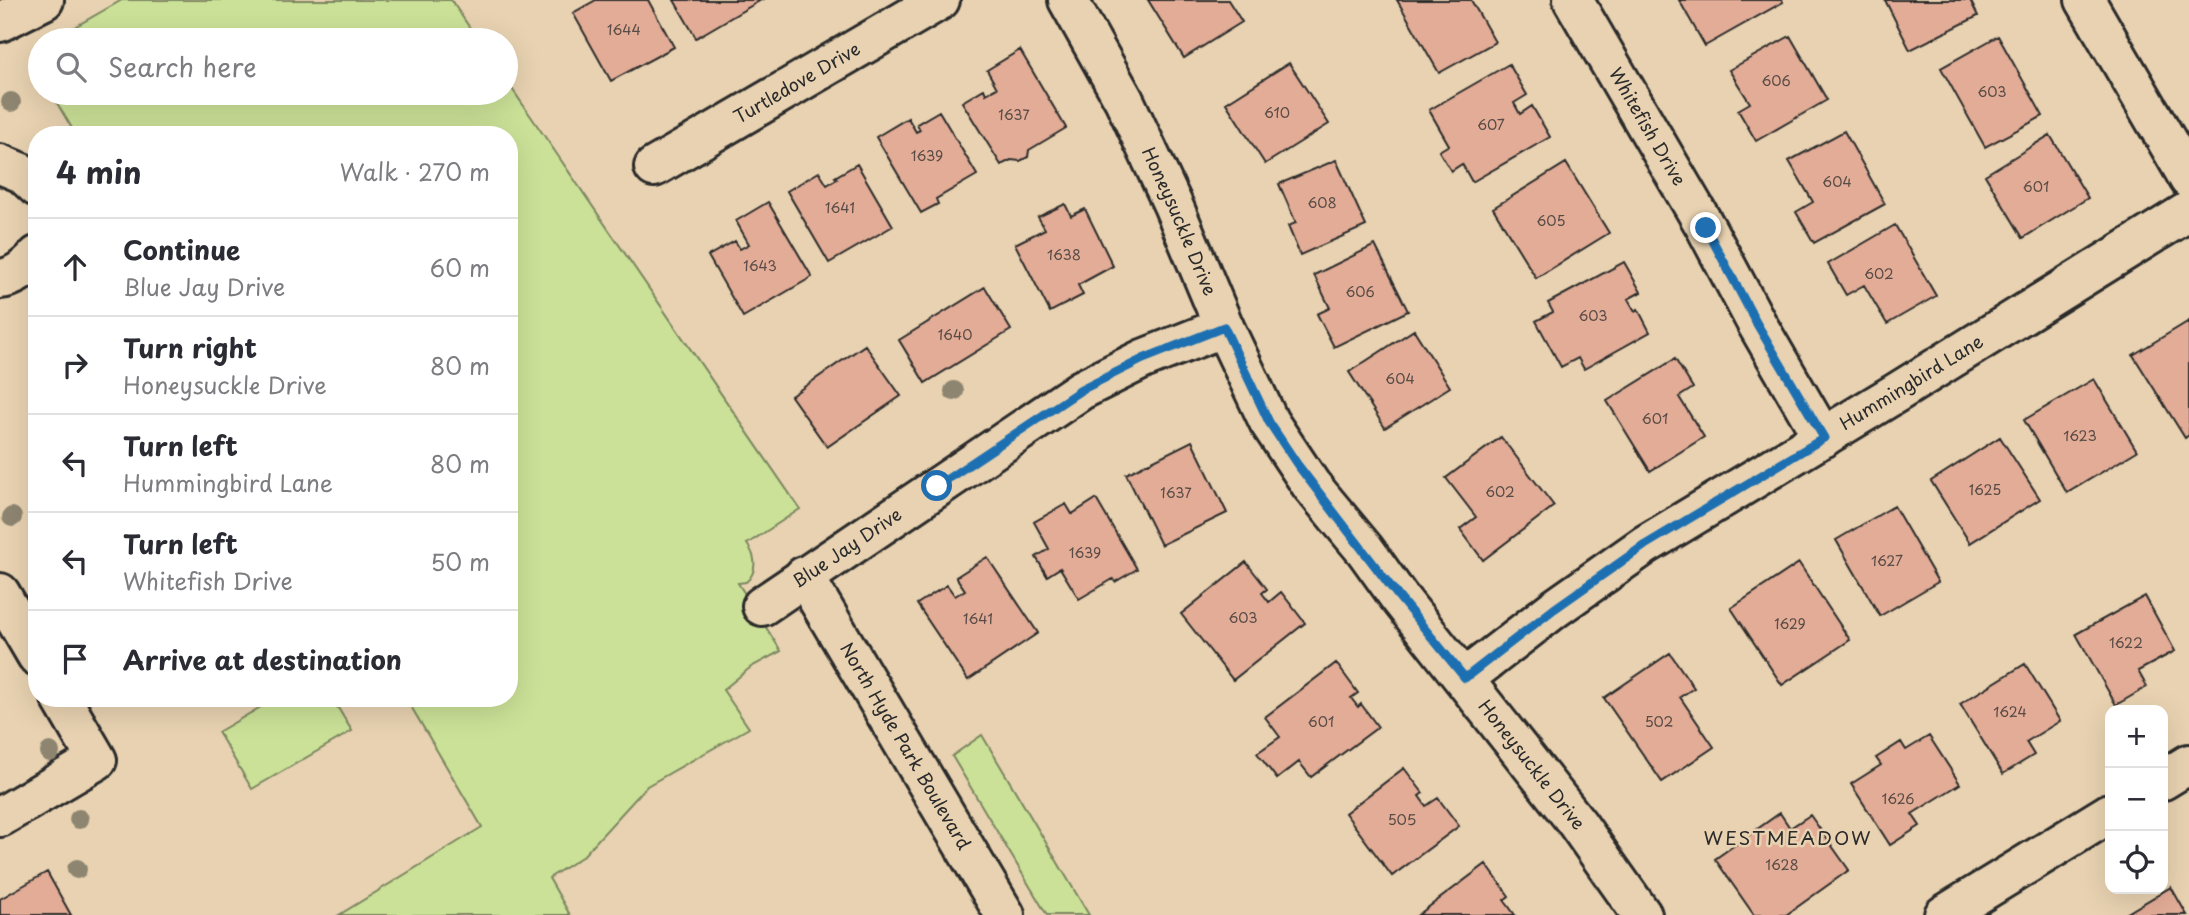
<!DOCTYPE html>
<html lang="en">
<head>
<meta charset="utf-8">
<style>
  body { margin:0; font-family:"Playpen Sans",sans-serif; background:#f7f7f7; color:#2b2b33 }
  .controls { position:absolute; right:21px; bottom:21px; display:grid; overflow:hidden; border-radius:14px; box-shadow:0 7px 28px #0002 }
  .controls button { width:63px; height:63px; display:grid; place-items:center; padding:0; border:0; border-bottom:2px solid #e1e1e2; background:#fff; color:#2b2b33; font:35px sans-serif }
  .stop { position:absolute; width:21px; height:21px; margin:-16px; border:5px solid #1f6fb2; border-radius:50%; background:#fff }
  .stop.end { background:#1f6fb2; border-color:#fff; box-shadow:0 2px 7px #0008 }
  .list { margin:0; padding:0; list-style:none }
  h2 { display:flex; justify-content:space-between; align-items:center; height:91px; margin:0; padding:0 28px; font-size:30px }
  h2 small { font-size:23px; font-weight:400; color:#7c7c81 }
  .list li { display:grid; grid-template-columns:46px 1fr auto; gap:21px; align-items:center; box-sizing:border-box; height:98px; padding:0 28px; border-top:2px solid #e1e1e2 }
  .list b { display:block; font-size:26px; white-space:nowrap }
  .list p { margin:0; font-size:23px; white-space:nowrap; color:#7c7c81 }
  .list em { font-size:23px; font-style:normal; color:#7c7c81 }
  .icon { flex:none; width:38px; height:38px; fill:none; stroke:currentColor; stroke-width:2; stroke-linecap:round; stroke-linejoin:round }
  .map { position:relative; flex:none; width:2189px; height:915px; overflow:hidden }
  .search { position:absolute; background:#fff; box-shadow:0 7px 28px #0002; left:28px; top:28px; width:490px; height:77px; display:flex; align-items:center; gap:18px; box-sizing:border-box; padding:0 24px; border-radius:38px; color:#7c7c81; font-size:26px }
  .panel { position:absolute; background:#fff; box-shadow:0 7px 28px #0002; left:28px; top:126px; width:490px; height:581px; border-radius:28px }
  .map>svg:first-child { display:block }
  .green { fill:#cbe197; stroke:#7b8661; stroke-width:2 }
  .building { fill:#e2ac96; stroke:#2b2b2b; stroke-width:2 }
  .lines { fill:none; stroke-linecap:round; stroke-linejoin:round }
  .minor-casing { stroke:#2b2b2b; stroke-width:44 }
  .minor { stroke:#e8d2b1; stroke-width:38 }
  .tree { fill:#8d8570 }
  .route { stroke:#1f6fb2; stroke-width:9 }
  .labels { text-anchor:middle; stroke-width:5; stroke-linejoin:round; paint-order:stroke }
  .number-label { font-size:14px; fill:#594b46 }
  .street-label { font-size:18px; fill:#2b2b2b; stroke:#e8d2b1 }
  .neighbourhood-label { font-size:19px; letter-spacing:2px; fill:#2b2b2b; stroke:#e8d2b1 }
</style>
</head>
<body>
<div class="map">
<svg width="2189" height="915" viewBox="0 0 2189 915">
  <rect width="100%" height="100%" fill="#e8d2b1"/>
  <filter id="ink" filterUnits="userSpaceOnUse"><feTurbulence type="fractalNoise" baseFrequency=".0143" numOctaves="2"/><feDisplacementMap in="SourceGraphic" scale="14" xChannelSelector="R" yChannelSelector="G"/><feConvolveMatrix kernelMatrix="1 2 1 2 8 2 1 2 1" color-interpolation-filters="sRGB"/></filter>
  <g filter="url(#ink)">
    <path class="green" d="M122 0H451L478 40H52Z
      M506 80 800 509 747 544C756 556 758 572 746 582L738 583 781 651 751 667 723 690 749 728 647 786 583 856 549 878 570 915H339L482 827 406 698H509V135H76L51 93H506Z
      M276 698H332L352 731 252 789 218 732Z
      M982 735 1089 915H1047L952 756Z"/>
    <path class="building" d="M596 0H648L674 47 611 81 573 13Z
      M674 0H761L696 38Z
      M1148 0H1228L1242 22 1184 58Z
      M1397 0H1471L1495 42 1439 73Z
      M1679 0H1782L1783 2 1705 46Z
      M1885 0H1970L1978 16 1910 50Z
      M1790 36 1827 100 1756 141 1738 110 1750 103 1729 70Z
      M1998 36 2043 116 1985 147 1941 68Z
      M1020 50 1066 128 1029 150 1028 157 1020 161 1011 160 1001 165 962 102 984 89 986 94 997 88 987 70Z
      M1289 63 1329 124 1265 164 1226 103Z
      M1509 64 1527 95 1514 103 1520 114 1532 106 1550 137 1472 182 1462 164 1451 171 1439 151 1449 145 1429 110Z
      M939 111 977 175 936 199 938 204 921 213 876 137 908 118 916 132 920 130 917 124Z
      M1844 131 1885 204 1814 243 1796 212 1813 202 1789 161Z
      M2050 135 2088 198 2023 238 1985 175Z
      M1336 160 1366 226 1300 255 1288 226 1296 223 1279 184Z
      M1566 163 1609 233 1536 278 1493 208Z
      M857 164 893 226 829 263 787 191 819 172 827 185 837 179 835 177Z
      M768 202 812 277 743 317 708 256 735 241 740 249 749 244 736 221Z
      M1065 204 1071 216 1085 209 1113 266 1078 285 1083 295 1050 312 1015 244 1045 229 1038 217Z
      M1895 225 1936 296 1887 324 1864 285 1846 295 1828 264Z
      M1375 245 1408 311 1334 347 1317 314 1330 308 1314 275Z
      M1624 262 1641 292 1628 299 1635 311 1638 309 1650 332 1584 369 1578 358 1561 367 1536 321 1553 312 1548 303Z
      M985 287 1011 330 925 383 899 340Z
      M2189 321V435L2185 438 2133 355Z
      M1414 330 1450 387 1385 428 1349 372Z
      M865 345 901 396 827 447 791 396Z
      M1675 359 1693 388 1679 397 1704 437 1650 471 1607 401Z
      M2094 379 2137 451 2067 493 2024 420Z
      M1501 437 1554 506 1483 560 1460 529 1476 517 1446 478Z
      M2000 437 2040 499 1970 543 1931 481Z
      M1192 441 1227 513 1161 545 1126 474Z
      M1096 499 1137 569 1115 582 1113 579 1079 599 1060 568 1047 576 1036 557 1049 549 1034 522 1066 504 1072 514Z
      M1894 506 1938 582 1880 616 1836 540Z
      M987 557 1038 633 968 680 917 604 947 585 955 596 965 590 956 577Z
      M1246 562 1267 589 1262 593 1269 602 1281 592 1305 623 1233 680 1181 614Z
      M1799 563 1850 640 1782 685 1731 608Z
      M2145 596 2175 651 2138 671 2147 687 2116 705 2076 634Z
      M1670 653 1694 688 1680 697 1714 747 1662 782 1604 698Z
      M1336 663 1358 693 1351 698 1358 707 1361 704 1378 727 1311 777 1299 762 1277 779 1257 753 1280 737 1265 717Z
      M2025 664 2060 721 2026 742 2034 755 2003 774 1960 704Z
      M1929 736 1960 784 1912 814 1920 826 1890 845 1851 784 1881 765 1876 758 1901 742 1906 750Z
      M1404 768 1423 793 1419 796 1426 806 1438 798 1459 826 1392 876 1345 813Z
      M1780 813 1790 828 1810 815 1849 870 1786 915H1754L1715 859Z
      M1486 864 1509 896 1504 900 1515 915H1418Z
      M47 872 71 915H0V899Z
      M2171 887 2187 915H2124Z"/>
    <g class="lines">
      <g class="minor-casing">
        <g id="minor">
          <path id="s1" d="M1068 0 1124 100 1173 205 1224 327 1269 422 1311 485 1365 550 1398 596 1577 823 1642 915"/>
          <path id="s2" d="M1573 0 1706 228 1757 324 1823 438"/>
          <path d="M2085 0 2189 179"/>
          <path d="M0 22 44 0"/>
          <path d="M0 164 22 173 37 187"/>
          <path id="s3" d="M654 167 940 0"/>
          <path d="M0 279C15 278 27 267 37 256"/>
          <path id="s4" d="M804 576 1005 915"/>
          <path d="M0 593 37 656"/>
          <path id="s5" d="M762 606 1081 390 1143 359 1224 327"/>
          <path id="s6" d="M1465 678 1554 609 1645 545 1896 393 2189 211"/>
          <path d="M2163 780 2189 764"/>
          <path d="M0 817 97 760 61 698"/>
          <path d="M1944 915 2110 813"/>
        </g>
      </g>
      <use href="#minor" class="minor"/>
    </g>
    <g class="tree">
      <circle cx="11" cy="102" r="10"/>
      <circle cx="954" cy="391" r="10"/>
      <circle cx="12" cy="517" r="10"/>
      <circle cx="50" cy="752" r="10"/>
      <circle cx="79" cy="819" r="10"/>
      <circle cx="77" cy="869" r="10"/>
    </g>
  </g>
  <g class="lines" filter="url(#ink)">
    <path class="route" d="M937 486 1081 390 1143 359 1224 327 1269 422 1297 464 1398 596 1465 678 1554 609 1645 545 1824 438 1757 324 1706 228"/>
  </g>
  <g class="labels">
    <g class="number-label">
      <text x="624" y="35">1644</text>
      <text x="1776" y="86">606</text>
      <text x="1992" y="97">603</text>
      <text x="1277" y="118">610</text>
      <text x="1014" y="120">1637</text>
      <text x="1491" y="130">607</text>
      <text x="927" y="161">1639</text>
      <text x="1837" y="187">604</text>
      <text x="2036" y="192">601</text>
      <text x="1322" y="208">608</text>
      <text x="840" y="213">1641</text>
      <text x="1551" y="226">605</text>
      <text x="1064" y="260">1638</text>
      <text x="760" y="271">1643</text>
      <text x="1879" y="279">602</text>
      <text x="1360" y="297">606</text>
      <text x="1593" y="321">603</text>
      <text x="955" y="340">1640</text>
      <text x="1400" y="384">604</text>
      <text x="1655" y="424">601</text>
      <text x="2080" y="441">1623</text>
      <text x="1985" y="495">1625</text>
      <text x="1500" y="497">602</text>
      <text x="1176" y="498">1637</text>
      <text x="1085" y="558">1639</text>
      <text x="1887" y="566">1627</text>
      <text x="1243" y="623">603</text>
      <text x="978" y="624">1641</text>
      <text x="1790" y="629">1629</text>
      <text x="2126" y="648">1622</text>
      <text x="2010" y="717">1624</text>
      <text x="1321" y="727">601</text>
      <text x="1659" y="727">502</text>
      <text x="1898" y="804">1626</text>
      <text x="1402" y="825">505</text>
      <text x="1782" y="870">1628</text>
    </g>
    <g class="street-label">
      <text dy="6" stroke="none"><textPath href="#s3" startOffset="166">Turtledove Drive</textPath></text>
      <text dy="6" stroke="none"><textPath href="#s2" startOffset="147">Whitefish Drive</textPath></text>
      <text dy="6" stroke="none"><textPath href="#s1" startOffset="248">Honeysuckle Drive</textPath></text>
      <text dy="6" stroke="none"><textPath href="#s6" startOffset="536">Hummingbird Lane</textPath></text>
      <text dy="6" stroke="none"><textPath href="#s5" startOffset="103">Blue Jay Drive</textPath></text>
      <text dy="6" stroke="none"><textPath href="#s4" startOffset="198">North Hyde Park Boulevard</textPath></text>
      <text dy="6" stroke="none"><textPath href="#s1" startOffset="900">Honeysuckle Drive</textPath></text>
    </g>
    <g class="neighbourhood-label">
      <text x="1788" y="845">WESTMEADOW</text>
    </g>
  </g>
</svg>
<div class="controls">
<button>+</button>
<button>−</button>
<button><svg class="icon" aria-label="locate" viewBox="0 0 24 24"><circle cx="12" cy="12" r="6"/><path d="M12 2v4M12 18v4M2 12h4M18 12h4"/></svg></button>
</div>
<div class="stop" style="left:937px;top:486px"></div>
<div class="stop end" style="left:1706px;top:228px"></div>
<div class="search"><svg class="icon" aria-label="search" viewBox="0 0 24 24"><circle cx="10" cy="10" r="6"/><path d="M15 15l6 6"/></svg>Search here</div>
<section class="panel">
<h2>4 min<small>Walk · 270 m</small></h2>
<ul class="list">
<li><svg class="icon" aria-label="ahead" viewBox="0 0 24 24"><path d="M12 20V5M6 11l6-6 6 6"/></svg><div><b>Continue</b><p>Blue Jay Drive</p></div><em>60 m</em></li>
<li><svg class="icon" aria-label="right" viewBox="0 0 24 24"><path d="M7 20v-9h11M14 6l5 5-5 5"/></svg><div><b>Turn right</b><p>Honeysuckle Drive</p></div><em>80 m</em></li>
<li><svg class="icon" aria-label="left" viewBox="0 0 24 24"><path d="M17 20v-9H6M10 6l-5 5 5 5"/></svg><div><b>Turn left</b><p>Hummingbird Lane</p></div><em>80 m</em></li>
<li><svg class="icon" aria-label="left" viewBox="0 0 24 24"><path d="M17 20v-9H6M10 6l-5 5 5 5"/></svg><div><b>Turn left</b><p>Whitefish Drive</p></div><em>50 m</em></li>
<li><svg class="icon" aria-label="arrive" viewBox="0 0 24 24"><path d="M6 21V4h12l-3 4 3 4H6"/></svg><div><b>Arrive at destination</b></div></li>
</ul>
</section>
</div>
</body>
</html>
